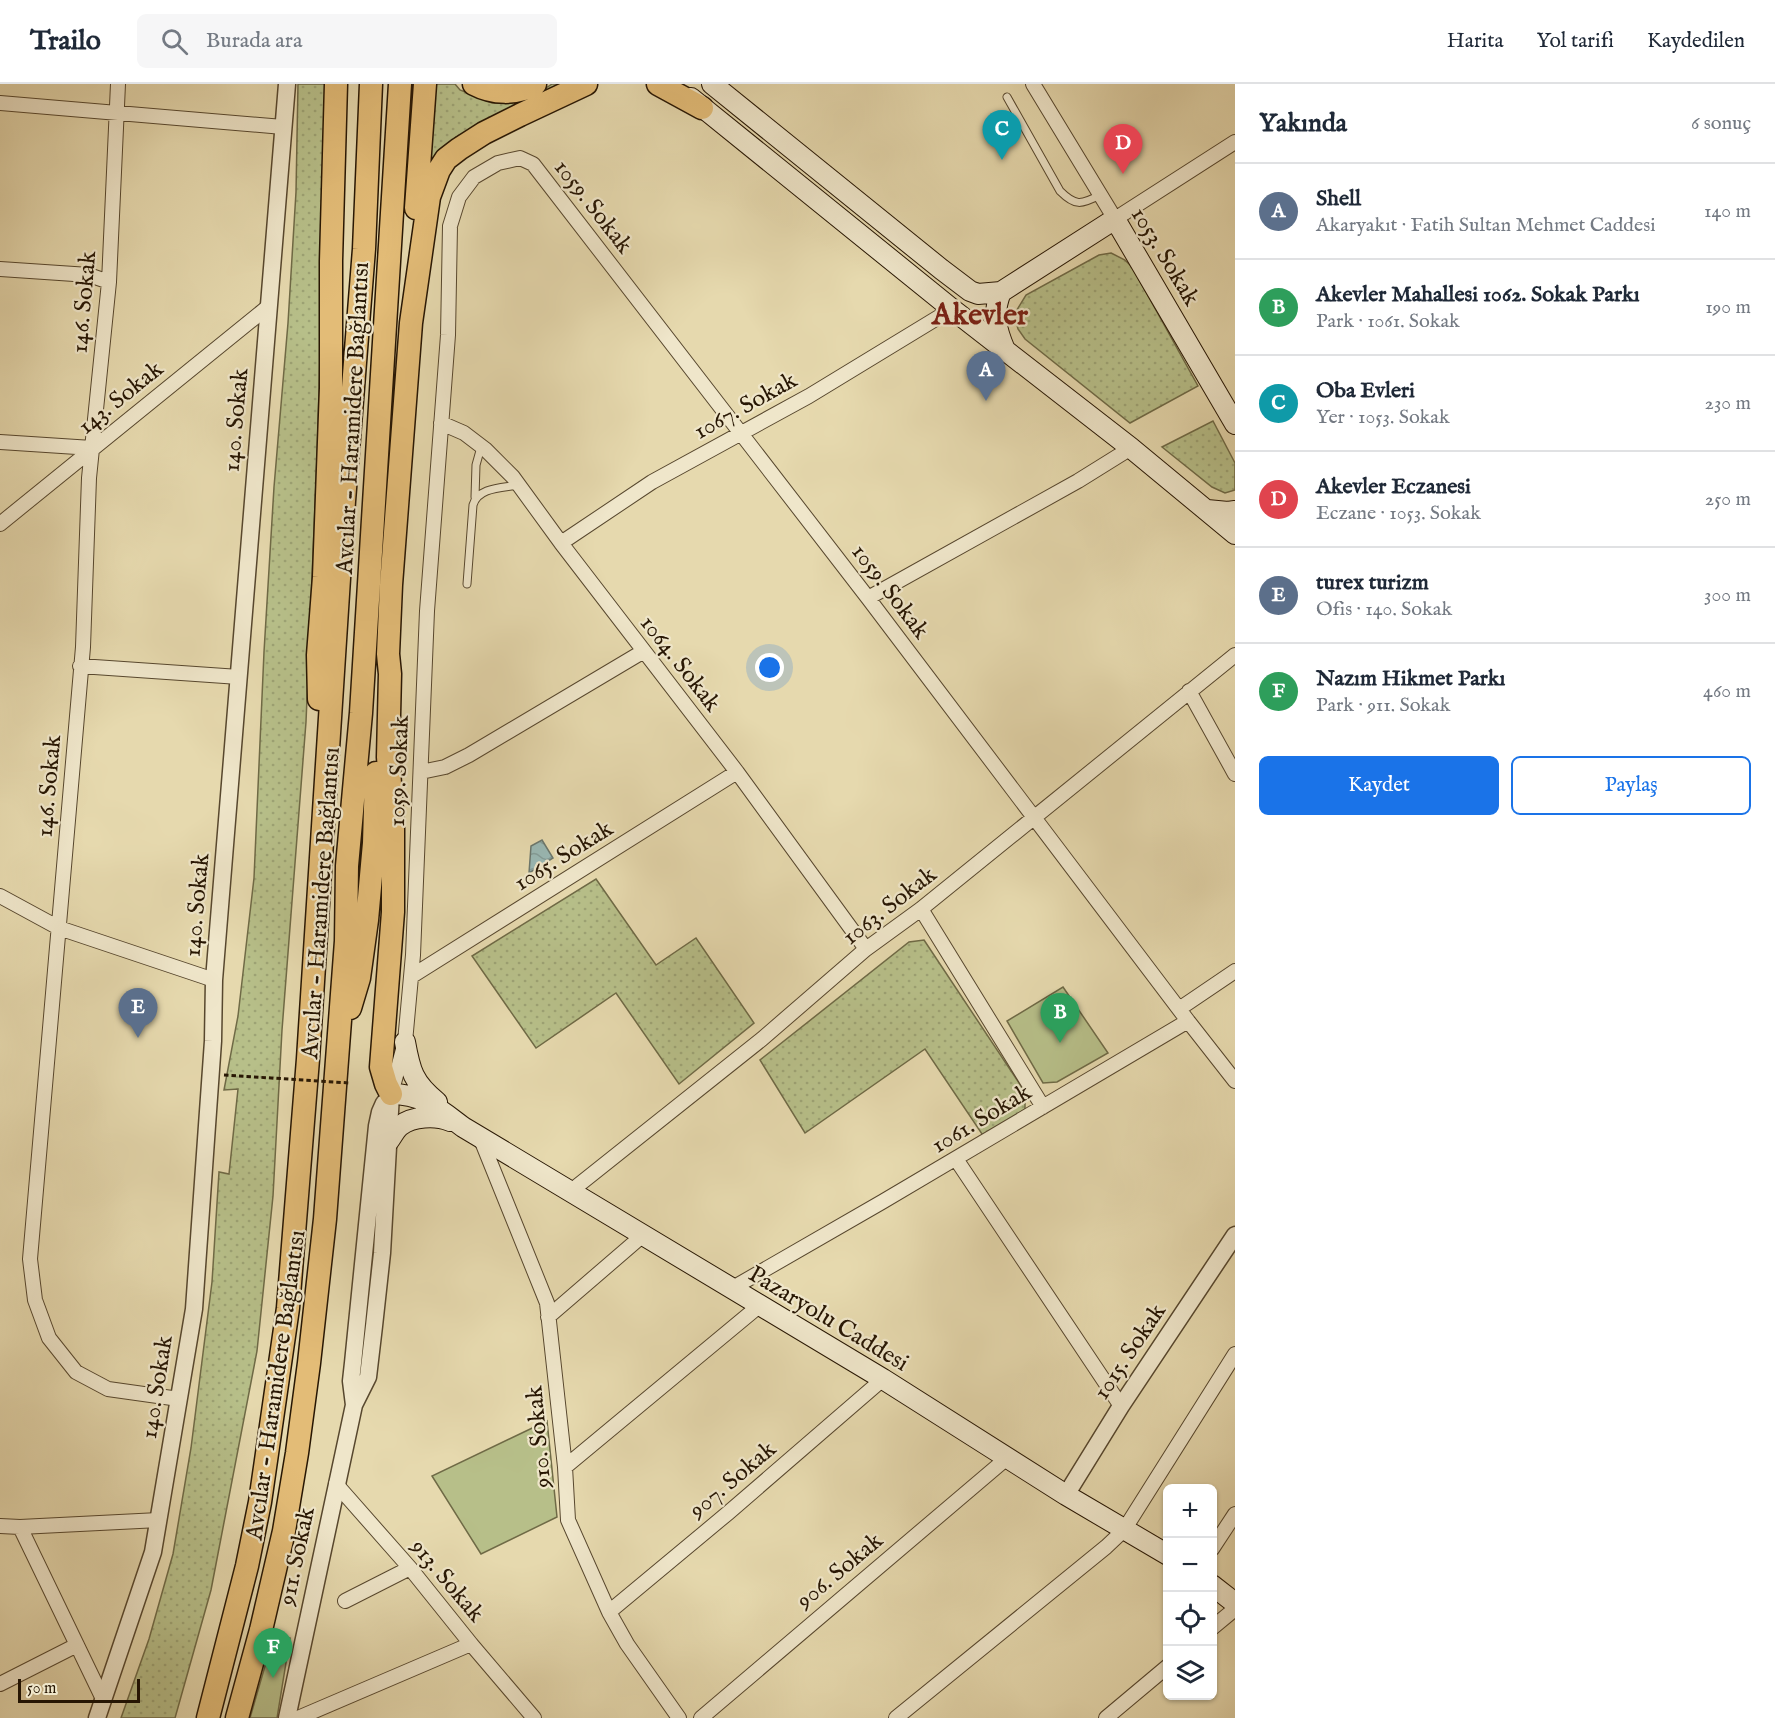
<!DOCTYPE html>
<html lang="tr">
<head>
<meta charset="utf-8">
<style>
  body { margin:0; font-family:"IM FELL English",serif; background:#f6f6f7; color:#1f2937 }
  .controls { position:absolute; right:18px; bottom:18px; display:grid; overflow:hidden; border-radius:9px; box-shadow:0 2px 4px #0004 }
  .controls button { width:54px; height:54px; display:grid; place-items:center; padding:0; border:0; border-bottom:2px solid #e0e1e3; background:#fff; color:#1f2937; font:30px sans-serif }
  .scale { position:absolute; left:18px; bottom:15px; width:122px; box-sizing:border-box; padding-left:6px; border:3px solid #271603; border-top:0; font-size:16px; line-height:21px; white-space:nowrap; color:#271603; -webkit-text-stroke:4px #efe6ca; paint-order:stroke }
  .you { position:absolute; left:770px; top:584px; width:21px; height:21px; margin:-15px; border:4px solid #fff; border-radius:50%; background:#1a73e8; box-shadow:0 0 0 9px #1a73e833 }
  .badge { display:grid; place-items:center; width:39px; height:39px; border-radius:50%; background:#1a73e8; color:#fff; font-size:20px; font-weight:700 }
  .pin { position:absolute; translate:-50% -50px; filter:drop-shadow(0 2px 3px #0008) }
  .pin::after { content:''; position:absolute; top:32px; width:21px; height:18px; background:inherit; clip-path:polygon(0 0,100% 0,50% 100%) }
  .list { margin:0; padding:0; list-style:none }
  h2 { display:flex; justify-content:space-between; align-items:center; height:78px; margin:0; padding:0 24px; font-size:26px }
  h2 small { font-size:20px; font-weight:400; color:#747a83 }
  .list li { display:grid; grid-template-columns:39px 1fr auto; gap:18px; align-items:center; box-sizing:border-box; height:96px; padding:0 24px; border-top:2px solid #e0e1e3 }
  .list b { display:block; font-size:22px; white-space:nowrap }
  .list p { margin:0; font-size:20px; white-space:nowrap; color:#747a83 }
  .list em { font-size:20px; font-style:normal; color:#747a83 }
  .actions { display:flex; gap:12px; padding:18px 24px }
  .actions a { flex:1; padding:14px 0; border:2px solid #1a73e8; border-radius:9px; text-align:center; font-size:21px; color:#1a73e8 }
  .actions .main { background:#1a73e8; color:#fff }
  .icon { flex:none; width:33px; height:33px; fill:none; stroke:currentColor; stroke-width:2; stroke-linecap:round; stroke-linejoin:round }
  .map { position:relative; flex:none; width:1235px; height:1634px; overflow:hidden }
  header { display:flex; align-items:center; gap:36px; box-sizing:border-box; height:84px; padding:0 30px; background:#fff; border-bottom:2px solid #e0e1e3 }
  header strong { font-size:28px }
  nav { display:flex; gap:33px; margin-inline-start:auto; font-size:21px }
  .search { width:420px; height:54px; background:#f6f6f7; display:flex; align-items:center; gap:15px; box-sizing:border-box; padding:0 21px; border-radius:9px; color:#747a83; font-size:22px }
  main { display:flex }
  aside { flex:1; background:#fff }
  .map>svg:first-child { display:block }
  .grass { fill:url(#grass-dots); stroke:#6f6a46; stroke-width:1.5 }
  .green { fill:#b7bf89; stroke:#6f6a46; stroke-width:1.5 }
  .water { fill:url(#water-waves); stroke:#6b776d; stroke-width:1.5 }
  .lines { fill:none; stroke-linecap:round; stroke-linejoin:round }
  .service-casing { stroke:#57472e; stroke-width:9 }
  .minor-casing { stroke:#57472e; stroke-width:16 }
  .tertiary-casing { stroke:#57472e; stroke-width:19 }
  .secondary-casing { stroke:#271603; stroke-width:22 }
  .trunk-casing { stroke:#271603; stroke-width:25 }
  .service { stroke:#efe6ca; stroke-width:7 }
  .minor { stroke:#efe6ca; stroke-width:14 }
  .tertiary { stroke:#efe6ca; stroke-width:16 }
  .secondary { stroke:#efe6ca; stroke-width:20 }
  .trunk { stroke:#e3bc77; stroke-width:22 }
  .path-bridge { stroke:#271603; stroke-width:3; stroke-dasharray:4.5 3; stroke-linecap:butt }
  .labels { text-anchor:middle; stroke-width:4.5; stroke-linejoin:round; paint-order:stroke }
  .street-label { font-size:24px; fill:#271603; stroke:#efe6ca }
  .district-label { font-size:30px; font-weight:bold; fill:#7a1f14; stroke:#efe6ca }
</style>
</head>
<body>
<header>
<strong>Trailo</strong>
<div class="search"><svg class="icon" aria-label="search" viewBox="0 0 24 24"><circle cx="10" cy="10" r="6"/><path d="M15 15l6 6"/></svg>Burada ara</div>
<nav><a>Harita</a><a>Yol tarifi</a><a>Kaydedilen</a></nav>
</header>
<main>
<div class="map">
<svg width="1235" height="1634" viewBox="0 0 1235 1634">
  <defs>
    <pattern id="grass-dots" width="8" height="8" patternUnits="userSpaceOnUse" patternTransform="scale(1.5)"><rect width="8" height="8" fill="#b7bf89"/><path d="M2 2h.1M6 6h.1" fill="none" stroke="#9da375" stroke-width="1.8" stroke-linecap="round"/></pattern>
    <pattern id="water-waves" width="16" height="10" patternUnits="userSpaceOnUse" patternTransform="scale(1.5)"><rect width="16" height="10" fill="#99b8b4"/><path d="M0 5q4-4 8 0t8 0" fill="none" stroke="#849d99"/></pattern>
  </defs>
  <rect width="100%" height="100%" fill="#e6d9ae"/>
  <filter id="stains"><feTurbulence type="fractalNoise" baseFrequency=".00333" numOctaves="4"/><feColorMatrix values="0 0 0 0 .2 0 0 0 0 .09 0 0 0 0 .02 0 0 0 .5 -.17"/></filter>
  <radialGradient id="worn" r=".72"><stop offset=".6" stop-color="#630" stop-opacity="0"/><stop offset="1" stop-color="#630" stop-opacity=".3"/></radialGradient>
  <path class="grass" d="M298 0H328L317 373 306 638 282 946 273 1112 257 1267 211 1506 175 1634H121L149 1555 173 1470 191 1364 212 1198 219 1088 229 1090 238 1005 224 1006 238 932 254 794 264 568 274 403 288 239 296 108Z
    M431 0H455L460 6 492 19H507L533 13 552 0H571L480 45 456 53 447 63 426 94Z
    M1111 169 1125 176 1132 183 1198 302 1130 339 1025 255 1018 245 1015 234V229L1026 211 1099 171Z
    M1213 337 1235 379V406L1225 409 1212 403 1162 363Z
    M596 795 656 881 696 854 754 939 679 1000 616 909 536 964 472 872Z
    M924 856 1025 1008V1025L984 1053 925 965 805 1049 760 976 909 858Z"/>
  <path class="green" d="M1063 903 1108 969 1057 998 1043 999 1007 937Z
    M547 1337 557 1433 481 1470 432 1392Z
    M274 1551 290 1554 277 1634H250Z"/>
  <path class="water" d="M542 756 553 774 529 789 531 762Z"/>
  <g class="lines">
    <g class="service-casing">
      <path id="service" d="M1007 13 1060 107C1075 122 1081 121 1100 111
        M475 413 476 381 481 363
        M467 500 473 421C478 403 503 404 518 401"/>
    </g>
    <g class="minor-casing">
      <path id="minor" d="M118 0 109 198 89 394 83 563 30 1175 35 1216 49 1254 76 1288 108 1305 179 1315
        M1033 0 1115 135 1235 58
        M0 19 283 43
        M0 185 89 191 109 198
        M441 339 464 349 485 365 513 393 561 459 737 688 866 865
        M0 358 92 364
        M0 440 269 222
        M561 459 652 398 809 312 952 225
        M868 514 1078 397 1131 364
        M80 582 239 593
        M1189 607 1235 690
        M421 688 445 683 469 671 644 567
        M0 812 59 844 214 896
        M921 825 1043 1023
        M412 892 737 688
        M1179 925 1235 887
        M391 1010 405 958 413 871 427 527 448 251 450 142 459 113 474 93 498 79 520 74 533 80 868 514 1188 937
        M480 1053 547 1219 565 1383 568 1436 609 1528 627 1560 679 1634
        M956 1075 1121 1322
        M571 1107 762 955 866 865 921 825 1235 571
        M731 1205 882 1118 1188 937 1235 997
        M548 1233 642 1152
        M565 1383 759 1222
        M0 1442 20 1443 159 1436
        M20 1443 103 1615
        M1212 1465 1235 1430
        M345 1517 410 1484
        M609 1528 728 1429 883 1295
        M1212 1544 1235 1525
        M471 1560 534 1634
        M0 1600 77 1561
        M298 1634 471 1560 410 1484 336 1400
        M701 1634 1007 1374
        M896 1634 1106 1463 1124 1446 1235 1270
        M1106 1634 1168 1582"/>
    </g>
    <g class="tertiary-casing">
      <path id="tertiary" d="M354 1321 351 1297 353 1279 377 1042 380 1028 384 1019
        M1066 1411 1121 1322 1235 1151
        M97 1634 153 1468 194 1225 213 957 214 896 287 0
        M287 1634 354 1321 368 1293 374 1242 382 1169 391 1010"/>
    </g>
    <g class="secondary-casing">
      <path id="secondary" d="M712 0 941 185 970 207 978 210 1001 208 1115 135 1235 340
        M691 14 952 225 1131 364 1235 450
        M1001 208C992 230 996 245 1005 266
        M1207 426 1228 428 1235 427
        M405 958C410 986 413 999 437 1018
        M391 1010C423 1010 439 1025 463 1043L883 1295 1066 1411 1168 1471
        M388 1058C392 1053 395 1046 400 1042 412 1032 436 1031 450 1037
        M1212 1501 1235 1519"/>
    </g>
    <g class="trunk-casing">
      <path id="trunk" d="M474 0C493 10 516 11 535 0
        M658 0 702 24
        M416 124 425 0
        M319 615 318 571 324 493 331 304V177L336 0
        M350 924 359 894 367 836 374 759 376 689
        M391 1010 386 1000 381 983 393 828V740L388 673 390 590 388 570 391 501 411 239 429 113 439 86 446 75 459 65 484 49 520 31 586 0
        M208 1634 247 1482 260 1418 288 1224 308 975 344 417 364 165 371 0
        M237 1634 261 1546 284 1447 297 1369 309 1279 325 1135 346 857 347 782 361 629 400 0"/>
    </g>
    <use href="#service" class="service"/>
    <use href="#minor" class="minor"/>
    <use href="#tertiary" class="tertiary"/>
    <use href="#secondary" class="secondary"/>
    <use href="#trunk" class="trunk"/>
    <path class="path-bridge" d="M224 991 350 999"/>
  </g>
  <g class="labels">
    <g class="street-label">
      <text transform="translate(594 122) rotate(52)" y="8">1059. Sokak</text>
      <text transform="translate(1166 172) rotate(59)" y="8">1053. Sokak</text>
      <text transform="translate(83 218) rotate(-85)" y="8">146. Sokak</text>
      <text transform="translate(120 313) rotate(-39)" y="8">143. Sokak</text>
      <text transform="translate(745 321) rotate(-29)" y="8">1067. Sokak</text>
      <text transform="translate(352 334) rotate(-87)" y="8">Avcılar - Haramidere Bağlantısı</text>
      <text transform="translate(235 336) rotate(-85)" y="8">140. Sokak</text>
      <text transform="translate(891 507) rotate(53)" y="8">1059. Sokak</text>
      <text transform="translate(681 579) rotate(52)" y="8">1064. Sokak</text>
      <text transform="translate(398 687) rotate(-88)" y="8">1059. Sokak</text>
      <text transform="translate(48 702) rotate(-85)" y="8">146. Sokak</text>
      <text transform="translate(563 771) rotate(-32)" y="8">1065. Sokak</text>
      <text transform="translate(320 819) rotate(-86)" y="8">Avcılar - Haramidere Bağlantısı</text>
      <text transform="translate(196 821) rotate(-85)" y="8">140. Sokak</text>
      <text transform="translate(889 821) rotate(-38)" y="8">1063. Sokak</text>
      <text transform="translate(981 1034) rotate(-31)" y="8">1061. Sokak</text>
      <text transform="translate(829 1234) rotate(31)" y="8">Pazaryolu Caddesi</text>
      <text transform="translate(1129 1267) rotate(-56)" y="8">1015. Sokak</text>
      <text transform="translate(275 1301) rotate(-82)" y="8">Avcılar - Haramidere Bağlantısı</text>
      <text transform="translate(156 1303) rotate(-81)" y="8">140. Sokak</text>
      <text transform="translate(538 1353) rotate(-95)" y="8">910. Sokak</text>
      <text transform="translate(732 1395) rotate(-40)" y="8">907. Sokak</text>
      <text transform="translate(296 1472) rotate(-78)" y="8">911. Sokak</text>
      <text transform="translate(839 1486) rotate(-40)" y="8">906. Sokak</text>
      <text transform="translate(448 1496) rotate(50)" y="8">913. Sokak</text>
    </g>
    <g class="district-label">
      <text x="980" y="240">Akevler</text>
    </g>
  </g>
  <rect width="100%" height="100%" filter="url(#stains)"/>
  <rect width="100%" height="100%" fill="url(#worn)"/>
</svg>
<div class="controls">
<button>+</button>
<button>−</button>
<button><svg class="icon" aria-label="locate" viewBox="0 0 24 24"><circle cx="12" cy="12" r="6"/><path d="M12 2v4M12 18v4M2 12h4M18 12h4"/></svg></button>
<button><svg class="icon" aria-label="layers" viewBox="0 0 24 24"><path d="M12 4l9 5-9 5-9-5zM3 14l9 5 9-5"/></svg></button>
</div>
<div class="scale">50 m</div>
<div class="you"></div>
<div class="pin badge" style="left:986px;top:317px;background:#5c6f8a">A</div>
<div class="pin badge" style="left:1060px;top:959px;background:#2e9e5b">B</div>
<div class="pin badge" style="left:1002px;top:76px;background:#0f9aa8">C</div>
<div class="pin badge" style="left:1123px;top:90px;background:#e0444e">D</div>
<div class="pin badge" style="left:138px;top:954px;background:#5c6f8a">E</div>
<div class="pin badge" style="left:273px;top:1594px;background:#2e9e5b">F</div>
</div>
<aside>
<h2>Yakında<small>6 sonuç</small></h2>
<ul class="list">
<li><span class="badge" style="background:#5c6f8a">A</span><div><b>Shell</b><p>Akaryakıt · Fatih Sultan Mehmet Caddesi</p></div><em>140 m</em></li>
<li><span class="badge" style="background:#2e9e5b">B</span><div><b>Akevler Mahallesi 1062. Sokak Parkı</b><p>Park · 1061. Sokak</p></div><em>190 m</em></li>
<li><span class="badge" style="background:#0f9aa8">C</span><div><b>Oba Evleri</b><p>Yer · 1053. Sokak</p></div><em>230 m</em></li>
<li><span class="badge" style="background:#e0444e">D</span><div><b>Akevler Eczanesi</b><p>Eczane · 1053. Sokak</p></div><em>250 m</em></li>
<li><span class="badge" style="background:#5c6f8a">E</span><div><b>turex turizm</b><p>Ofis · 140. Sokak</p></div><em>300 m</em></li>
<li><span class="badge" style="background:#2e9e5b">F</span><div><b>Nazım Hikmet Parkı</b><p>Park · 911. Sokak</p></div><em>460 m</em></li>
</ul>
<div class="actions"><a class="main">Kaydet</a><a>Paylaş</a></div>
</aside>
</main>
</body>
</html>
